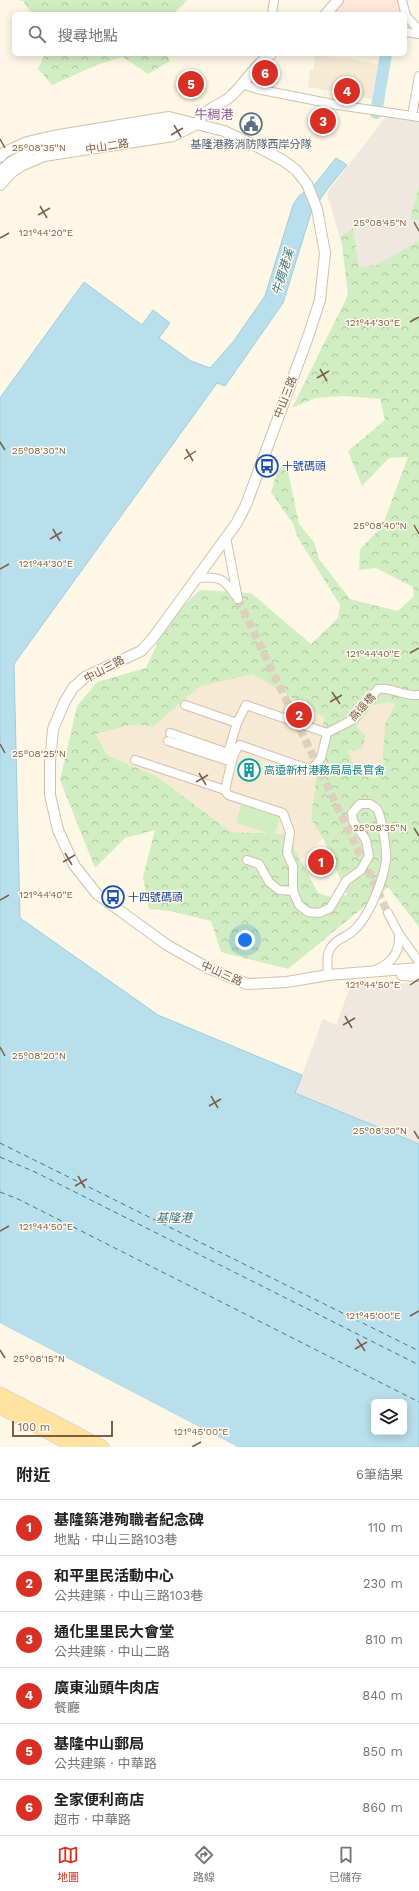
<!DOCTYPE html>
<html lang="zh-TW">
<head>
<meta charset="utf-8">
<style>
  body { margin:0; font-family:"Work Sans","Noto Sans TC",sans-serif; background:#f2f2f2; color:#202124 }
  .controls { position:absolute; right:12px; bottom:12px; display:grid; overflow:hidden; border-radius:6px; box-shadow:0 2px 10px #0003 }
  .controls button { width:36px; height:36px; display:grid; place-items:center; padding:0; border:0; border-bottom:1px solid #e0e0e0; background:#fff; color:#202124; font:20px sans-serif }
  .scale { position:absolute; left:12px; bottom:10px; width:101px; box-sizing:border-box; padding-left:4px; border:2px solid #7b5e48; border-top:0; font-size:11px; line-height:14px; white-space:nowrap; color:#7b5e48; -webkit-text-stroke:3px #fffaef; paint-order:stroke }
  .you { position:absolute; left:245px; top:940px; width:14px; height:14px; margin:-10px; border:3px solid #fff; border-radius:50%; background:#1a73e8; box-shadow:0 0 0 6px #1a73e833 }
  .badge { display:grid; place-items:center; width:26px; height:26px; border-radius:50%; background:#d93025; color:#fff; font-size:13px; font-weight:700 }
  .pin { position:absolute; translate:-50% -50%; border:2px solid #fff; box-shadow:0 1px 4px #0006 }
  .list { margin:0; padding:0; list-style:none }
  h2 { display:flex; justify-content:space-between; align-items:center; height:52px; margin:0; padding:0 16px; font-size:17px }
  h2 small { font-size:13px; font-weight:400; color:#757577 }
  .list li { display:grid; grid-template-columns:26px 1fr auto; gap:12px; align-items:center; box-sizing:border-box; height:56px; padding:0 16px; border-top:1px solid #e0e0e0 }
  .list b { display:block; font-size:15px; white-space:nowrap }
  .list p { margin:0; font-size:13px; white-space:nowrap; color:#757577 }
  .list em { font-size:13px; font-style:normal; color:#757577 }
  .icon { flex:none; width:22px; height:22px; fill:none; stroke:currentColor; stroke-width:2; stroke-linecap:round; stroke-linejoin:round }
  .map { position:relative; flex:none; width:419px; height:1447px; overflow:hidden }
  .search { position:absolute; background:#fff; box-shadow:0 2px 10px #0003; left:12px; right:12px; top:12px; height:44px; display:flex; align-items:center; gap:10px; box-sizing:border-box; padding:0 14px; border-radius:6px; color:#757577; font-size:15px }
  .sheet { height:388px; background:#fff }
  nav { display:flex; justify-content:space-around; align-items:center; box-sizing:border-box; height:56px; border-top:1px solid #e0e0e0; background:#fff; font-size:11px; color:#757577 }
  nav a { display:grid; justify-items:center; gap:2px }
  nav .on { color:#d93025 }
  .map>svg:first-child { display:block }
  .residential { fill:#f7ead4 }
  .commercial { fill:#ffe8da }
  .industrial { fill:#eee8e0 }
  .forest { fill:url(#forest-crowns); fill-rule:evenodd }
  .pitch { fill:#d1eec3 }
  .water { fill:#b8dfeb; stroke:#9dcede; fill-rule:evenodd }
  .pier { fill:#fef7e6 }
  .lines { fill:none; stroke-linecap:round; stroke-linejoin:round }
  .river { stroke:#b8dfeb; stroke-width:12 }
  .ferry { stroke:#3b7689; stroke-width:1; stroke-dasharray:5 4; stroke-linecap:butt }
  .minor-tunnel { stroke:#ddd1be; stroke-width:8; stroke-dasharray:8 4; stroke-linecap:butt }
  .minor-casing { stroke:#d2bfaa; stroke-width:10 }
  .tertiary-casing { stroke:#d2bfaa; stroke-width:12 }
  .primary-casing { stroke:#dfd8d3; stroke-width:15 }
  .minor { stroke:#fff; stroke-width:8 }
  .tertiary { stroke:#fff; stroke-width:10 }
  .primary { stroke:#ffe29d; stroke-width:13 }
  .ticks { fill:none; stroke:#7b5e48; stroke-width:1.5 }
  .labels { text-anchor:middle; stroke-width:3; stroke-linejoin:round; paint-order:stroke }
  .service-label { font-size:11px; fill:#4e5e75; stroke:#fffaef }
  .street-label { font-size:11px; fill:#7b5e48; stroke:#fffaef }
  .transit-label { font-size:11px; fill:#164399; stroke:#fffaef; text-anchor:start }
  .culture-label { font-size:11px; fill:#0d838f; stroke:#fffaef; text-anchor:start }
  .water-label { font-size:12px; font-style:italic; fill:#3b7689; stroke:#fffaef }
  .quarter-label { font-size:13px; fill:#8f639f; stroke:#fffaef }
  .ticks-label { font-size:10px; text-anchor:middle; fill:#7b5e48; stroke:#fffaef; stroke-width:3; stroke-linejoin:round; paint-order:stroke }
</style>
</head>
<body>
<div class="map">
<svg width="419" height="1447" viewBox="0 0 419 1447">
  <defs>
    <pattern id="forest-crowns" width="20" height="18" patternUnits="userSpaceOnUse"><rect width="20" height="18" fill="#d1eec3"/><path d="M2 6a3 3 0 1 1 6 0M12 15a3 3 0 1 1 6 0" fill="none" stroke="#afc4a0"/></pattern>
  </defs>
  <rect width="100%" height="100%" fill="#fef7e6"/>
  <path class="residential" d="M315 55 343 59 346 58 378 64 372 99 308 87 310 70H313Z
    M252 674 324 717 311 818 323 838 301 860 287 834 231 832 156 776 107 755 96 733 130 725 154 726 199 687Z
    M387 702 395 704 385 725 384 774 374 778 356 770 348 751 362 749 356 726 373 706Z"/>
  <path class="commercial" d="M341 0H399L403 14H328Z"/>
  <path class="industrial" d="M388 114 419 122V264L349 270 327 193Z
    M353 979 370 985 419 983V1144L295 1093 323 1019 336 1025Z"/>
  <path class="forest" d="M18 0H187L173 14H32L23 1Z
    M45 54H166L170 61 148 74 123 57 99 64 52 85 38 69Z
    M419 185V220H410L419 186Z
    M353 229 359 267 377 265 419 240V927L388 887 288 969 221 952 211 921 170 911 149 909 143 877 155 830 125 838 95 868 60 780 77 706 97 682 146 668 168 620 200 590 251 593 311 644 338 618 340 605 298 538 293 524 271 492 277 472 286 462 299 524 314 542 319 559 350 599 398 611 414 596 413 587 376 568 359 570 360 549 382 527 408 457 389 458 362 486 348 451 385 420 380 399 344 396 315 398 292 408 348 295 341 236ZM252 674 324 717 311 819 323 838 347 895 334 898 318 893 287 834 231 832 156 776 107 755 96 734 130 725 154 726 199 687ZM387 702 395 704 385 724 383 751 384 774 374 778 356 770 348 751 362 749 366 736 356 726 373 706Z"/>
  <path class="pitch" d="M241 805 280 817 275 835 236 823Z"/>
  <path class="water" d="M336 158 347 165 328 188 311 213 283 303 225 386 217 383 14 664 20 918 158 1015 302 1075 295 1093 419 1144V1447H238L0 1323V398L84 282 142 325 153 310 170 323 159 338 191 361 210 368 233 342 265 296 293 205 299 196 316 183ZM374 1402H404V1432H374Z"/>
  <path class="pier" d="M0 1323 146 1399 238 1447H233L0 1325Z"/>
  <g class="lines">
    <path class="river" d="M376 113 386 54"/>
    <path class="ferry" d="M0 1143 419 1351
      M0 1157 37 1173 419 1365
      M0 1192 20 1200 419 1402"/>
    <path class="minor-tunnel" d="M238 599 388 913"/>
    <g class="minor-casing">
      <path id="minor" d="M402 0 406 16 419 30
        M272 14 274 0
        M405 32 419 34
        M242 84 257 89 338 105 419 117
        M412 116 419 76
        M226 537 238 599
        M198 578C218 576 224 578 235 595
        M185 705 237 723 246 705 327 733 321 758 311 770 240 745C232 750 228 780 225 790L228 795 283 813 290 832 287 853 293 866V891L299 905 308 912 319 913 330 908 346 881 361 870 369 856 366 840 353 821 352 813 360 804H370C372 805 375 807 377 809 382 817 387 851 386 860 383 881 369 918 352 932 344 938 334 940 329 951 326 957 328 968 328 975
        M170 733 228 753 237 723
        M327 733 354 719 378 689C392 687 405 697 419 695
        M168 741 232 762
        M135 760 225 790
        M247 860 259 864 269 882 279 890 293 891
        M388 913 399 934 419 962
        M375 970C391 964 400 953 399 935"/>
    </g>
    <g class="tertiary-casing">
      <path id="tertiary" d="M326 14 338 0
        M197 124C204 108 218 107 230 97 245 84 254 65 271 54
        M0 157 5 152 27 142 53 136 169 117 224 131 262 149 284 161 296 170 307 184 317 209 325 253 320 300 308 337 246 505 236 524 153 638 141 651 85 677 73 688 64 703 53 729 50 762V795L58 830 74 865 97 894 167 945 208 968 247 984 287 982 328 975 419 968
        M0 172 11 162 34 149 171 127 193 125
        M0 185 12 172 21 166 44 156 173 136 197 124
        M402 975 419 976"/>
    </g>
    <g class="primary-casing">
      <path id="primary" d="M0 1394 102 1447
        M0 1407 76 1447"/>
    </g>
    <use href="#minor" class="minor"/>
    <use href="#tertiary" class="tertiary"/>
    <use href="#primary" class="primary"/>
  </g>
  <path class="ticks" d="M174 125 181 137M171 135 183 128M0 139 5 148M40 206 47 218M38 215 50 208M414 222 419 231M0 238 9 233M410 322 419 317M320 369 327 381M317 378 329 371M0 442 5 450M186 449 193 461M184 459 196 451M414 525 419 534M53 529 60 541M50 539 62 532M0 569 9 564M410 653 419 648M332 692 340 704M330 702 342 695M0 744 5 753M199 773 206 785M196 782 208 775M414 828 419 836M65 853 72 865M63 862 75 855M0 900 9 895M410 985 419 979M345 1016 352 1028M343 1025 355 1018M0 1047 5 1056M211 1096 218 1108M209 1106 221 1099M414 1131 419 1139M78 1176 85 1188M75 1186 87 1179M0 1231 9 1226M410 1316 419 1311M357 1339 365 1351M355 1349 367 1342M0 1350 5 1358M192 1447 201 1442"/>
  <defs>
    <g id="civic-ring" transform="scale(1.15)"><circle r="9.5" fill="#fffaef" stroke="#5c6f8a" stroke-width="1.5"/><path d="M-.6-6.5H3V-4.5H.6V-3L4-1V1h2V6H-6V1h2V-1L-.6-3ZM-1.2 2.5V6h2.4V2.5Z" fill="#5c6f8a"/></g>
    <g id="bus-ring" transform="scale(1.15)"><circle r="9.5" fill="#fffaef" stroke="#1a4fb4" stroke-width="1.5"/><path d="M-5-6H5V4H4V6H2V4H-2V6H-4V4H-5ZM-3.5-4V0h7V-4ZM-3.5 1.2v1.5H-2V1.2ZM2 1.2v1.5H3.5V1.2Z" fill="#1a4fb4"/></g>
    <g id="building-ring" transform="scale(1.15)"><circle r="9.5" fill="#fffaef" stroke="#0f9aa8" stroke-width="1.5"/><path d="M-4-6H4V6H1V3H-1V6H-4ZM-2.5-4.3h1.7v1.8h-1.7ZM.8-4.3h1.7v1.8H.8ZM-2.5-1h1.7V.8h-1.7ZM.8-1h1.7V.8H.8Z" fill="#0f9aa8"/></g>
  </defs>
  <g fill-rule="evenodd">
    <use href="#civic-ring" x="251" y="124"/>
    <use href="#bus-ring" x="267" y="466"/>
    <use href="#building-ring" x="249" y="770"/>
    <use href="#bus-ring" x="113" y="897"/>
  </g>
  <g class="labels">
    <g class="service-label">
      <text x="251" y="148">基隆港務消防隊西岸分隊</text>
    </g>
    <g class="street-label">
      <text transform="translate(107 146) rotate(-9)" y="4">中山二路</text>
      <text transform="translate(285 397) rotate(-69)" y="4">中山三路</text>
      <text transform="translate(104 669) rotate(-28)" y="4">中山三路</text>
      <text transform="translate(362 707) rotate(-48)" y="4">高遠橋</text>
      <text transform="translate(222 973) rotate(24)" y="4">中山三路</text>
    </g>
    <g class="transit-label">
      <text x="282" y="470">十號碼頭</text>
      <text x="128" y="901">十四號碼頭</text>
    </g>
    <g class="culture-label">
      <text x="264" y="774">高遠新村港務局局長官舍</text>
    </g>
    <g class="water-label">
      <text transform="translate(283 272) rotate(-73)" y="4">牛稠港溪</text>
      <text x="174" y="1222">基隆港</text>
    </g>
    <g class="quarter-label">
      <text x="214" y="119">牛稠港</text>
    </g>
  </g>
  <g class="ticks-label">
    <text x="39" y="151">25°08'35"N</text>
    <text x="380" y="226">25°08'45"N</text>
    <text x="46" y="236">121°44'20"E</text>
    <text x="373" y="326">121°44'30"E</text>
    <text x="39" y="454">25°08'30"N</text>
    <text x="380" y="529">25°08'40"N</text>
    <text x="46" y="567">121°44'30"E</text>
    <text x="373" y="657">121°44'40"E</text>
    <text x="39" y="757">25°08'25"N</text>
    <text x="380" y="831">25°08'35"N</text>
    <text x="46" y="898">121°44'40"E</text>
    <text x="373" y="988">121°44'50"E</text>
    <text x="39" y="1059">25°08'20"N</text>
    <text x="380" y="1134">25°08'30"N</text>
    <text x="46" y="1230">121°44'50"E</text>
    <text x="373" y="1319">121°45'00"E</text>
    <text x="39" y="1362">25°08'15"N</text>
    <text x="201" y="1435">121°45'00"E</text>
  </g>
</svg>
<div class="controls">
<button><svg class="icon" aria-label="layers" viewBox="0 0 24 24"><path d="M12 4l9 5-9 5-9-5zM3 14l9 5 9-5"/></svg></button>
</div>
<div class="scale">100 m</div>
<div class="you"></div>
<div class="pin badge" style="left:321px;top:862px">1</div>
<div class="pin badge" style="left:299px;top:715px">2</div>
<div class="pin badge" style="left:323px;top:121px">3</div>
<div class="pin badge" style="left:347px;top:91px">4</div>
<div class="pin badge" style="left:191px;top:84px">5</div>
<div class="pin badge" style="left:265px;top:73px">6</div>
<div class="search"><svg class="icon" aria-label="search" viewBox="0 0 24 24"><circle cx="10" cy="10" r="6"/><path d="M15 15l6 6"/></svg>搜尋地點</div>
</div>
<section class="sheet">
<h2>附近<small>6筆結果</small></h2>
<ul class="list">
<li><span class="badge">1</span><div><b>基隆築港殉職者紀念碑</b><p>地點 · 中山三路103巷</p></div><em>110 m</em></li>
<li><span class="badge">2</span><div><b>和平里民活動中心</b><p>公共建築 · 中山三路103巷</p></div><em>230 m</em></li>
<li><span class="badge">3</span><div><b>通化里里民大會堂</b><p>公共建築 · 中山二路</p></div><em>810 m</em></li>
<li><span class="badge">4</span><div><b>廣東汕頭牛肉店</b><p>餐廳</p></div><em>840 m</em></li>
<li><span class="badge">5</span><div><b>基隆中山郵局</b><p>公共建築 · 中華路</p></div><em>850 m</em></li>
<li><span class="badge">6</span><div><b>全家便利商店</b><p>超市 · 中華路</p></div><em>860 m</em></li>
</ul>
</section>
<nav>
<a class="on"><svg class="icon" aria-label="map" viewBox="0 0 24 24"><path d="M3 6l6-2 6 2 6-2v14l-6 2-6-2-6 2zM9 4v14M15 6v14"/></svg>地圖</a>
<a><svg class="icon" aria-label="directions" viewBox="0 0 24 24"><path d="M12 3l9 9-9 9-9-9zM9 14v-3h6M13 9l2 2-2 2"/></svg>路線</a>
<a><svg class="icon" aria-label="saved" viewBox="0 0 24 24"><path d="M7 4h10v16l-5-4-5 4z"/></svg>已儲存</a>
</nav>
</body>
</html>
